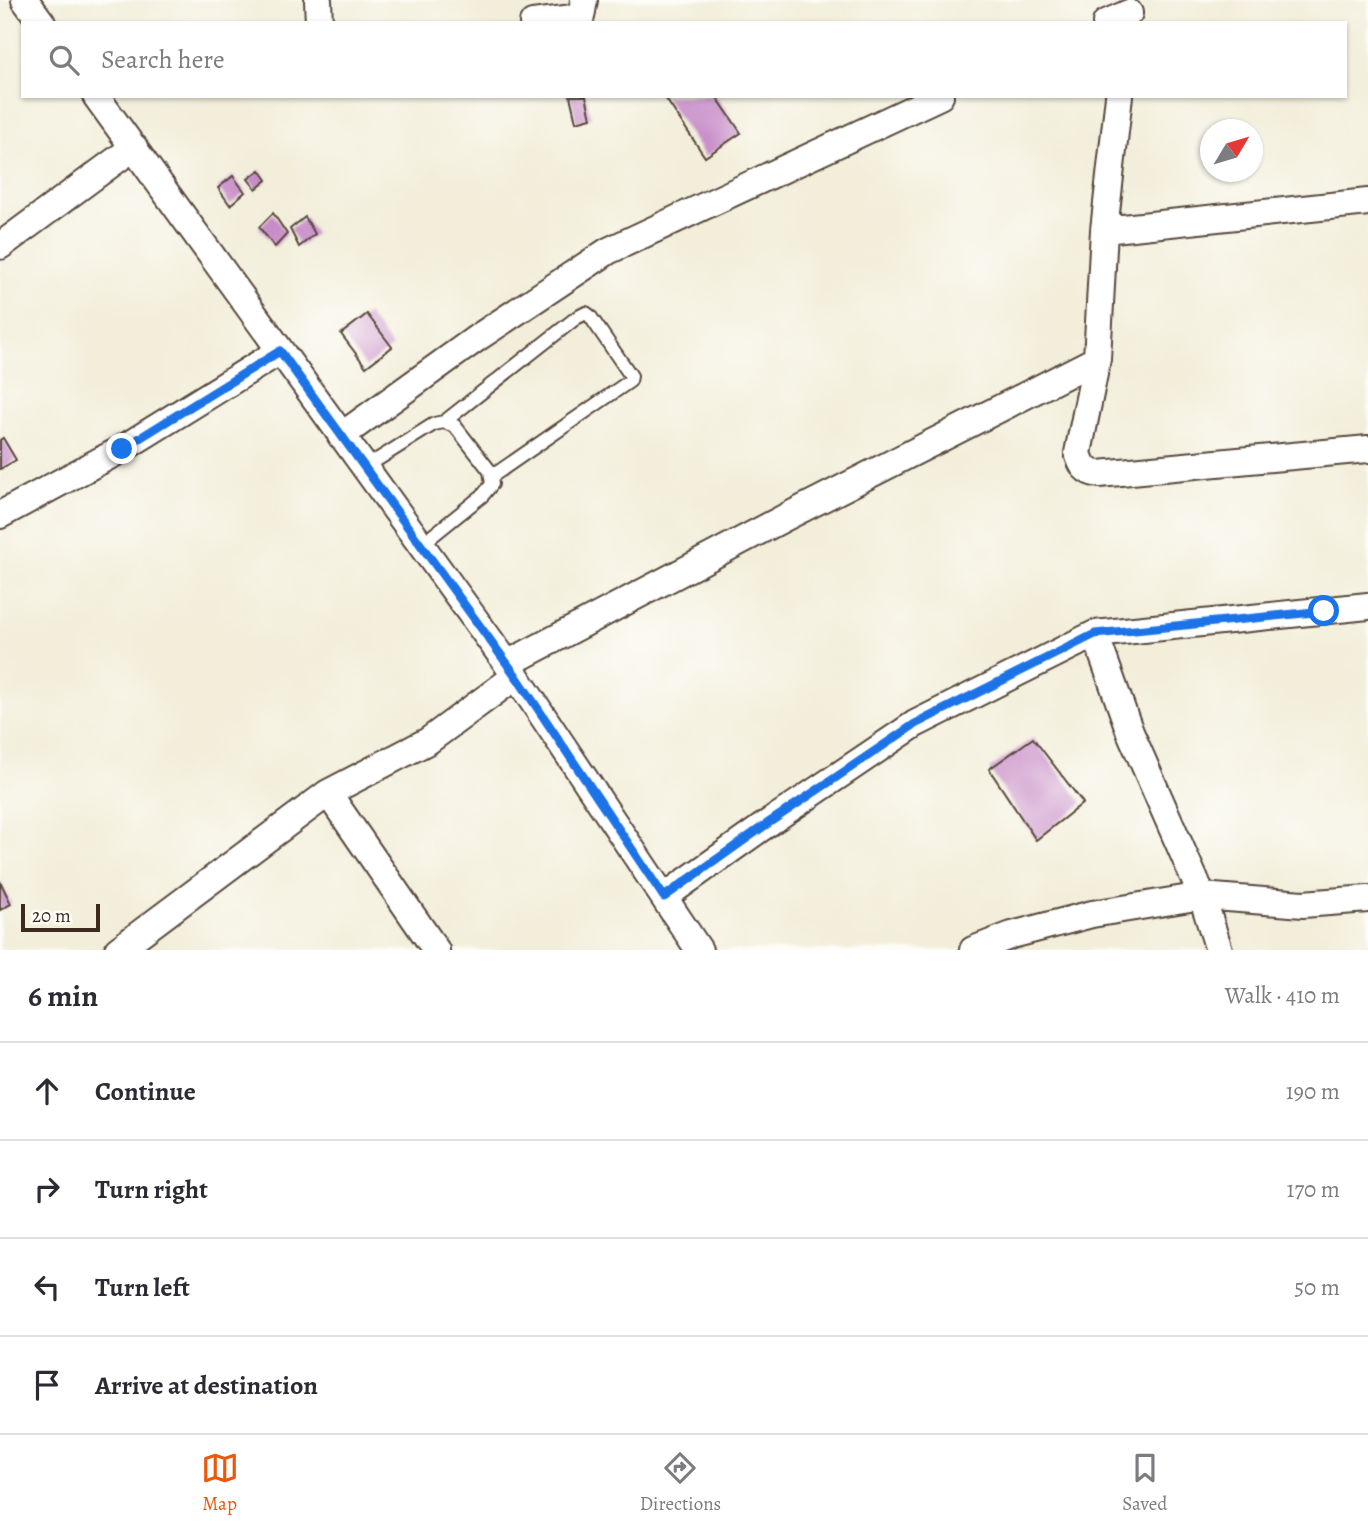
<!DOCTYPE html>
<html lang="en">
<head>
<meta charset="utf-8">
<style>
  body { margin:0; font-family:Alegreya,serif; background:#f2f2f3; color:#2b2b33 }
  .compass { position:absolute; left:1200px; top:119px; width:63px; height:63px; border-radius:50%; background:#fff; box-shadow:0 2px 5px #0004; rotate:52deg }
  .scale { position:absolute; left:21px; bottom:18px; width:79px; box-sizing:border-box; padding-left:7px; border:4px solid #3b2a1e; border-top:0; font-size:19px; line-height:24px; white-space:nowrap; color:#3b2a1e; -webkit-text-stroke:5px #fdfcf7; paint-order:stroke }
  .stop { position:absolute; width:21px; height:21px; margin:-16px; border:5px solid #1a73e8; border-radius:50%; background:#fff }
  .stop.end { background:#1a73e8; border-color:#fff; box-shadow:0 2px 7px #0008 }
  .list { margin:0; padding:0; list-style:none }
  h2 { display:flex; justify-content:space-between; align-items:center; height:91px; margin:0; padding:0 28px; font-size:30px }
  h2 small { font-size:23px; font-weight:400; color:#7c7c81 }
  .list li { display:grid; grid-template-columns:46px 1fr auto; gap:21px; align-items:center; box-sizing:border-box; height:98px; padding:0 28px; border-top:2px solid #e1e1e2 }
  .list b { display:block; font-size:26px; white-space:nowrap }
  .list em { font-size:23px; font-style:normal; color:#7c7c81 }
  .icon { flex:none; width:38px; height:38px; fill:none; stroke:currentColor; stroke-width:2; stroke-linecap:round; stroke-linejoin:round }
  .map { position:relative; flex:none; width:1368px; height:950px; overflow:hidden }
  .search { position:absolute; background:#fff; box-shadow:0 2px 5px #0004; left:21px; right:21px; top:21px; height:77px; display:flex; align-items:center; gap:18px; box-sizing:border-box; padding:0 24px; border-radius:0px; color:#7c7c81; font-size:26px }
  .sheet { height:483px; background:#fff }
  nav { display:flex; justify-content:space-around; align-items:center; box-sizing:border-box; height:98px; border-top:2px solid #e1e1e2; background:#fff; font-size:19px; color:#7c7c81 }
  nav a { display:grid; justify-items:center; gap:4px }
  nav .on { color:#ea580c }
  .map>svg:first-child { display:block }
  .building { fill:#c88dc9 }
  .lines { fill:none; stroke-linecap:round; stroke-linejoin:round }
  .lane-casing { stroke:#56473a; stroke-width:16 }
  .street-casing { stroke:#56473a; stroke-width:30 }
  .lane { stroke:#fff; stroke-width:12 }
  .street { stroke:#fff; stroke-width:26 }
  .route { stroke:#1a73e8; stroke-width:9 }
</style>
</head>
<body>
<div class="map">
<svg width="1368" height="950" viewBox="0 0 1368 950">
  <rect width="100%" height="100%" fill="#fdfcf7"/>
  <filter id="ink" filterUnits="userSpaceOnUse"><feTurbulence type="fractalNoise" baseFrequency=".0143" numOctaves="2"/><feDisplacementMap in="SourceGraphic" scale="14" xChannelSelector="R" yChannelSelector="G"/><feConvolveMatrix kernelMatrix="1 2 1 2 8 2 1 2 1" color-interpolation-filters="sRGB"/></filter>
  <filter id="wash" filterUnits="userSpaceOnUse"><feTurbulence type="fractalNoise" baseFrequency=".00686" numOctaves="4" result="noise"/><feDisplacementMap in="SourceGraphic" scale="28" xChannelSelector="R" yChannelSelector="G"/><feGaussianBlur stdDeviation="1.57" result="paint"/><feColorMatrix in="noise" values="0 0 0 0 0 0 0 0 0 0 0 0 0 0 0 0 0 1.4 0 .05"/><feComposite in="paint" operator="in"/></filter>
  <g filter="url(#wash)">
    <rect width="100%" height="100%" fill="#f2eeda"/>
    <g id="blocks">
      <path class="building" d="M570 96H586L591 118 576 122Z
        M664 96H716L741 133 705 157Z
        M260 170 267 180 256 189 248 179Z
        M233 176 245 192 230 205 218 188Z
        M273 213 287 234 275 247 259 227Z
        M305 217 315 234 299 247 290 229Z
        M367 314 392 347 366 367 341 334Z
        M3 438 16 460 0 469V440Z
        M1033 738 1083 803 1036 840 989 769Z
        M0 881 11 904 0 910Z"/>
    </g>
  </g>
  <g filter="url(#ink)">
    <use href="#blocks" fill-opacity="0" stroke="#56473a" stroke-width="2"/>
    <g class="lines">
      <g class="lane-casing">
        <path id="lane" d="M444 422 576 318 586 313 590 316 631 376 630 381 491 477
          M364 468 434 424 444 422 455 426 490 471 492 484 483 495 421 545"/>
      </g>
      <g class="street-casing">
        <path id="street" d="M25 0 42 23
          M318 0 319 23
          M533 23 581 17 584 0
          M1106 23 1129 13
          M96 96 516 676 699 950
          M1119 96 1104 230 1097 359 1078 453C1082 466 1085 472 1099 474L1368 449
          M1104 230 1368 202
          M0 246 134 147
          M341 436 477 338 608 251 940 96
          M0 515 122 449 280 351
          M1095 634 1130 732 1202 896 1219 950
          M507 664 786 517 1097 359
          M328 793 436 950
          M664 897 761 828 915 724 1095 634 1368 606
          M118 950 328 793 428 741 516 676
          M973 950 1012 935 1092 914 1202 896 1303 904 1368 899"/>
      </g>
      <use href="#lane" class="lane"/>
      <use href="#street" class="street"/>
    </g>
  </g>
  <g class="lines" filter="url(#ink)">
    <path class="route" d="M122 449 280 351 516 676 664 897 761 828 915 724 1095 634 1324 611"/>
  </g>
</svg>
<svg class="compass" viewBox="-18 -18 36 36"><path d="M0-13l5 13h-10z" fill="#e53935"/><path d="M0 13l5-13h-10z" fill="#7c7c81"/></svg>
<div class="scale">20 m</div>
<div class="stop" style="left:1324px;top:611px"></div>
<div class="stop end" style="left:122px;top:449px"></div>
<div class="search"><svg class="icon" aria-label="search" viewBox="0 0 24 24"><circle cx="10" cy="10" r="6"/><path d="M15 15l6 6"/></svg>Search here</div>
</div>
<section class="sheet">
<h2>6 min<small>Walk · 410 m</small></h2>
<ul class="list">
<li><svg class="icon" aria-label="ahead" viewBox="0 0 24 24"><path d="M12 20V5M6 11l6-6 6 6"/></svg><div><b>Continue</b></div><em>190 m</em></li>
<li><svg class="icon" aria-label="right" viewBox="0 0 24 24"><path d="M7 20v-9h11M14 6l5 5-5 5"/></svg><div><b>Turn right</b></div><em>170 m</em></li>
<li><svg class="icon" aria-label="left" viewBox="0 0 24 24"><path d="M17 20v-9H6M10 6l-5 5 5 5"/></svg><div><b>Turn left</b></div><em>50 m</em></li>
<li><svg class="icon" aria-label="arrive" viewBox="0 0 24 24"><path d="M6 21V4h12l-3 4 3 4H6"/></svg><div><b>Arrive at destination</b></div></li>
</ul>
</section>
<nav>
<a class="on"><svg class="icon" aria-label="map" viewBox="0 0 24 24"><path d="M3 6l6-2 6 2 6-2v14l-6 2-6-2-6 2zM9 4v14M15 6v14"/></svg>Map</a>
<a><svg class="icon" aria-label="directions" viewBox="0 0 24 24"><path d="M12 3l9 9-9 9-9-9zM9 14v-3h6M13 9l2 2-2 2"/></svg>Directions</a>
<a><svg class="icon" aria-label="saved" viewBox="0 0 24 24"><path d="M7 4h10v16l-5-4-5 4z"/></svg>Saved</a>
</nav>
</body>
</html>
